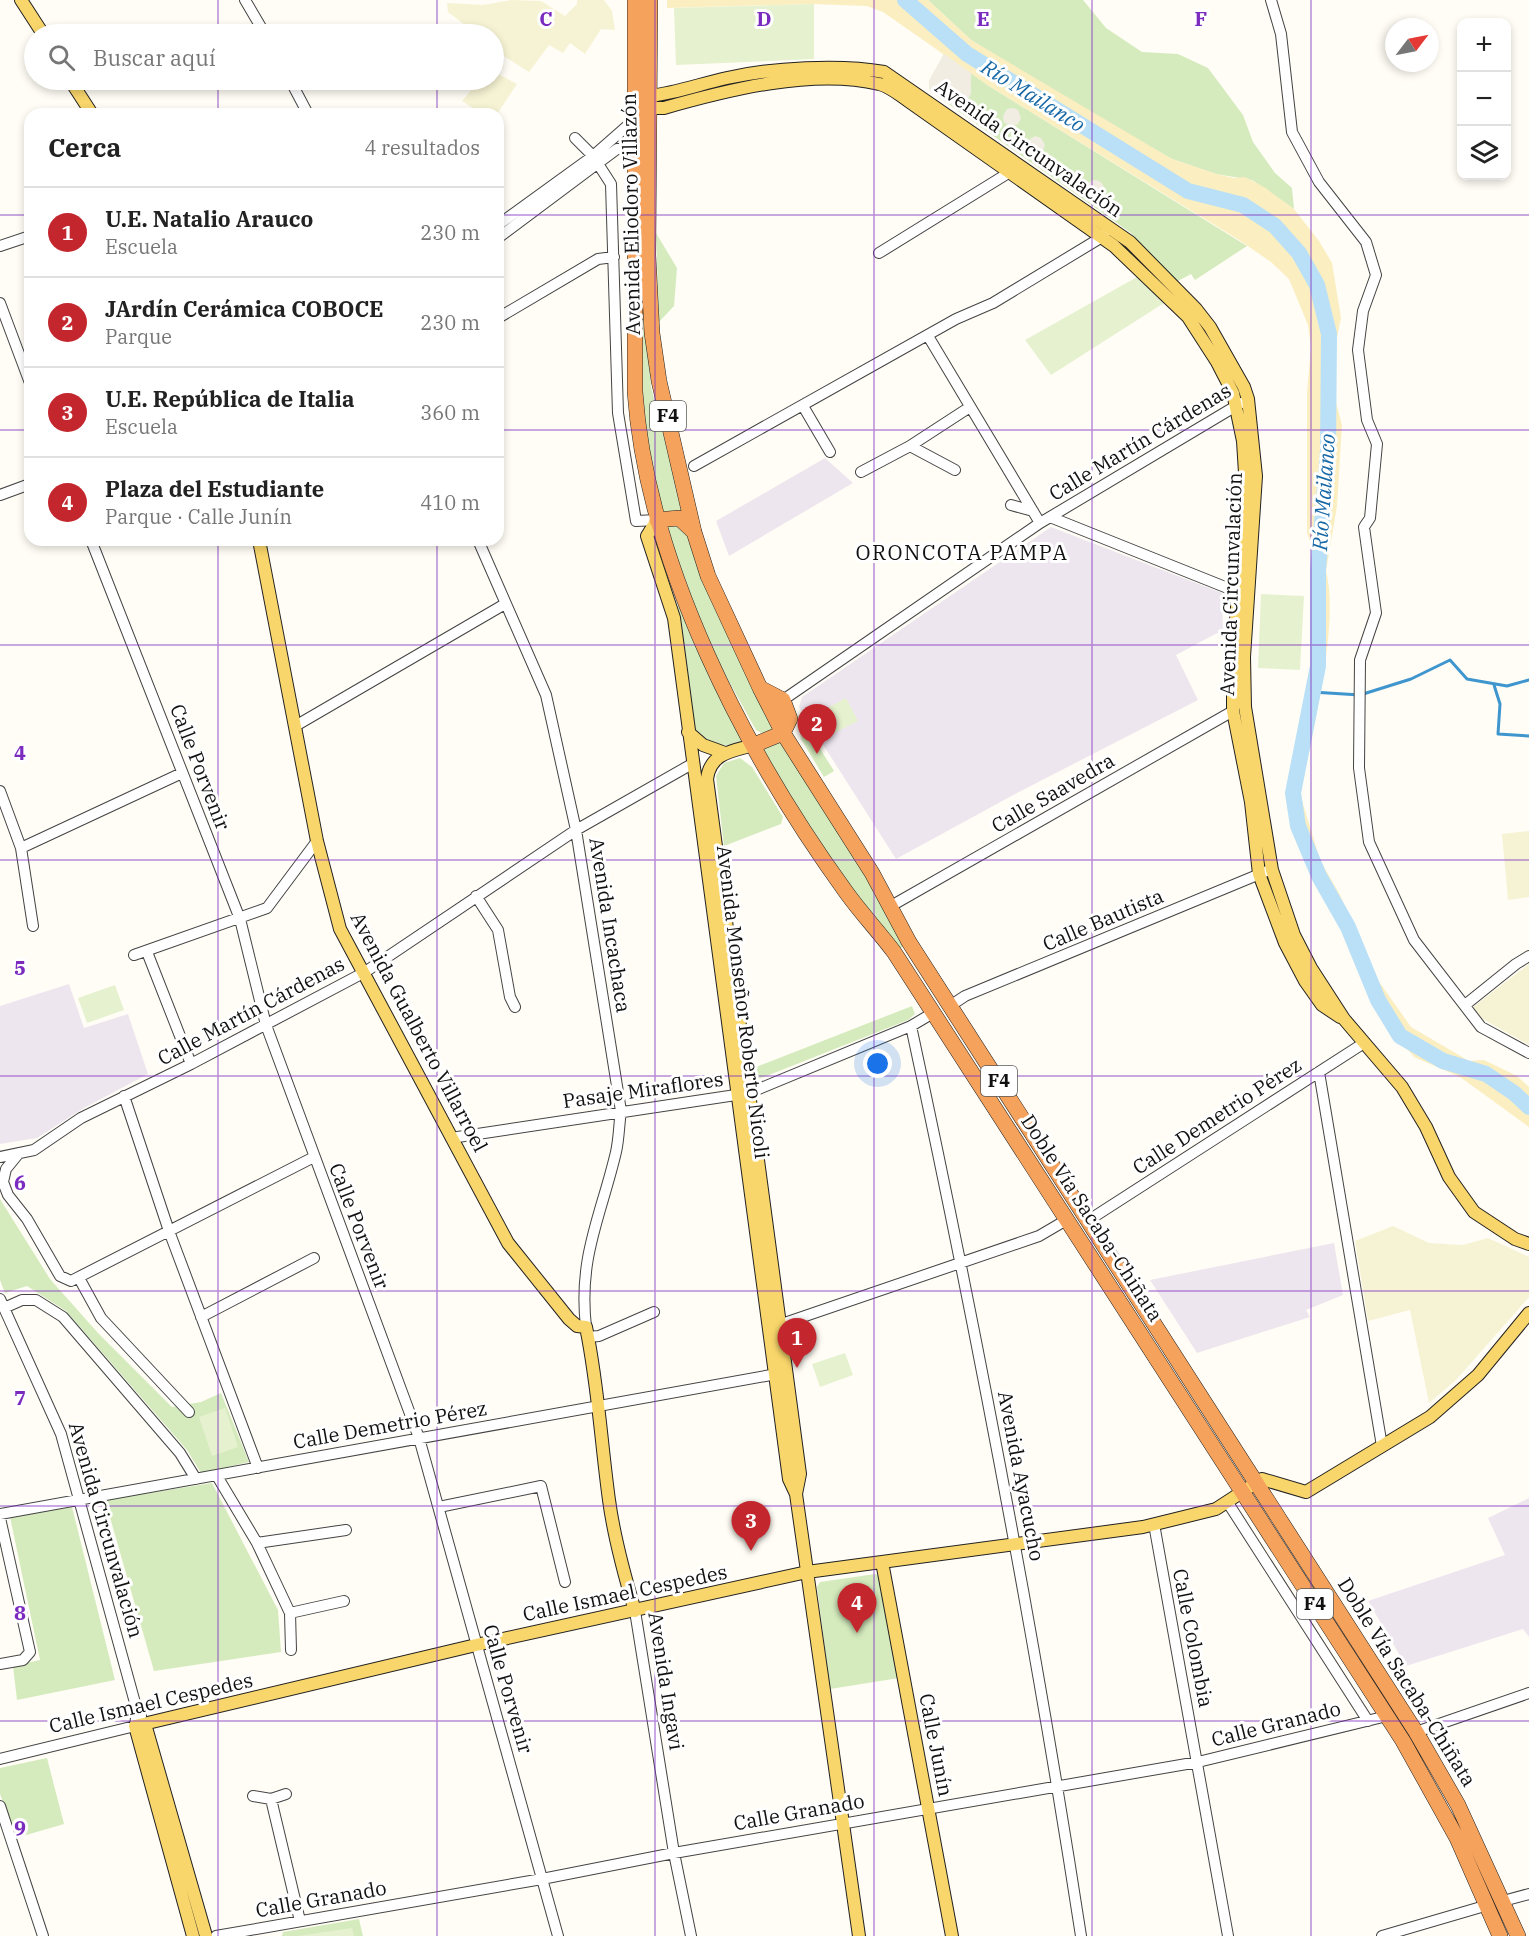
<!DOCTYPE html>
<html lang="es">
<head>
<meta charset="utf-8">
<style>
  body { margin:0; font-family:"IBM Plex Serif",serif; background:#f6f6f6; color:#222 }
  .controls { position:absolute; right:18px; top:18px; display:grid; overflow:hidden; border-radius:12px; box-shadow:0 3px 9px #0003 }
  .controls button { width:54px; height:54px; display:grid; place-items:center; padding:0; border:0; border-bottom:2px solid #e0e0e0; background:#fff; color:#222; font:30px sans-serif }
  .compass { position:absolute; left:1385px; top:18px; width:54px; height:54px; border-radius:50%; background:#fff; box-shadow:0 3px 9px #0003; rotate:58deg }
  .you { position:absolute; left:878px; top:1064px; width:21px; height:21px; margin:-15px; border:4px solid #fff; border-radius:50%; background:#1a73e8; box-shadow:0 0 0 9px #1a73e833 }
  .badge { display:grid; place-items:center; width:39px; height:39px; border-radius:50%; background:#c4262e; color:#fff; font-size:20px; font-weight:700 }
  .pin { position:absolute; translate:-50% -50px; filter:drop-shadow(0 2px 3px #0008) }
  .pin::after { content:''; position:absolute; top:32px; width:21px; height:18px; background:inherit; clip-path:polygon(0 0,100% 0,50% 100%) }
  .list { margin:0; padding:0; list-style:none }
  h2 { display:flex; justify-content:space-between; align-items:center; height:78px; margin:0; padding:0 24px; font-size:26px }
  h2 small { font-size:20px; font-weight:400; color:#767676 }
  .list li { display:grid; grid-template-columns:39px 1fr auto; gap:18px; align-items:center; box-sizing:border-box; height:90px; padding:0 24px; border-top:2px solid #e0e0e0 }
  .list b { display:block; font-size:22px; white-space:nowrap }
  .list p { margin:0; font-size:20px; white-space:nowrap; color:#767676 }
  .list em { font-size:20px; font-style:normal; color:#767676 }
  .icon { flex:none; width:33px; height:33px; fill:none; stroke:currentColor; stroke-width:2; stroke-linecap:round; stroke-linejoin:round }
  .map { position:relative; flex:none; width:1529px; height:1936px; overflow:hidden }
  .search { position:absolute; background:#fff; box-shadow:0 3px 9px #0003; left:24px; top:24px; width:480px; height:66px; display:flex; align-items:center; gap:15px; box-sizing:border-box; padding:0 21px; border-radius:33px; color:#767676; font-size:22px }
  .panel { position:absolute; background:#fff; box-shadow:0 3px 9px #0003; left:24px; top:108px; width:480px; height:438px; border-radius:18px }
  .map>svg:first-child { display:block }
  .industrial { fill:#eee6ef }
  .farmland { fill:#f6f3d4 }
  .green { fill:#d5ebbd }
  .sand { fill:#fbeec1 }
  .pitch { fill:#e6f2cf }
  .plaza { fill:#f1ede2 }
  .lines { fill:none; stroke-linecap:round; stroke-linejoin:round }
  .stream { stroke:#3f96cf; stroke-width:3 }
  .river { stroke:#b9e0f7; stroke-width:16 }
  .minor-casing { stroke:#444; stroke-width:12 }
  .major-casing { stroke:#222; stroke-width:14 }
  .highway-casing { stroke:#222; stroke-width:16 }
  .minor { stroke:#fff; stroke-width:10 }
  .major { stroke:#f9d66b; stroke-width:12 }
  .highway { stroke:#f5a25d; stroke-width:15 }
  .grid { fill:none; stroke:#7b2cbf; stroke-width:1.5; stroke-opacity:0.55 }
  .labels { text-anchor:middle; stroke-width:6; stroke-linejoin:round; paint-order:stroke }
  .shield { fill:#fff; stroke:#585858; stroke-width:1.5 }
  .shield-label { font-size:18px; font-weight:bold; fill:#111 }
  .street-label { font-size:20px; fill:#111; stroke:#fff }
  .water-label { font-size:21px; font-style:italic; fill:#1768a6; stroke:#fff }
  .neighbourhood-label { font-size:21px; letter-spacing:1.5px; fill:#111; stroke:#fff }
  .grid-label { font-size:20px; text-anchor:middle; font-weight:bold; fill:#7b2cbf; stroke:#fff; stroke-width:6; stroke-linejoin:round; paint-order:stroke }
</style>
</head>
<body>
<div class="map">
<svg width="1529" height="1936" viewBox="0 0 1529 1936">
  <rect width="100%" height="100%" fill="#fffdf5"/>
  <path class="industrial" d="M825 458 853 483 729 556 716 521Z
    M1051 527 1222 593 1223 630 1176 655 1198 700 1017 793 896 859 799 707 802 697Z
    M69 984 84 1028 128 1014 148 1074 84 1108 37 1138 0 1144V1006Z
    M1334 1243 1343 1295 1306 1310 1310 1317 1197 1353 1150 1280Z
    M1529 1498V1637L1523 1629 1406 1666 1368 1601 1505 1555 1488 1518Z"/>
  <path class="farmland" d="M511 0 541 1 565 16 577 4V0H604L612 11 615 30 601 29 585 54 570 43 563 53 549 45 529 72 494 50V34H477L448 12 447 3 483 5Z
    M494 72 517 84 497 114H482L462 101 480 80H494Z
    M1529 831V897L1508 900 1502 834Z
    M1529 964V1045L1479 1017 1473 1007Z
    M1393 1226 1429 1243 1463 1245 1488 1238 1529 1257V1297L1456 1380 1429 1403 1410 1310 1368 1321 1355 1241Z"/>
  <path class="green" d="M928 0H1083L1106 28 1142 52 1178 54 1208 68 1243 115 1253 142 1275 173 1292 188 1294 209 1252 180 1216 174 1172 159 1090 113 971 40Z
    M944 54 989 86 1247 246 1195 280 1191 274 1176 282 1131 233 930 91 929 81Z
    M656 233 677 268 674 306 659 322Z
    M643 293 651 387 684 515 669 511 661 512 651 469 639 384Z
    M672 521 685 530 703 582 741 664 776 732 763 734 756 730 711 649 664 523Z
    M655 529 744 741C722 749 710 745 694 729L677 599 664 565 652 544Z
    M798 714 834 771 824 777 801 739Z
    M781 741 865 869 903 946 900 949 849 887 767 761 761 749Z
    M740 758 752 767 783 817 781 824 724 846 716 776 724 763Z
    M912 1006 915 1014 908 1020 756 1080V1067Z
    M0 1199 50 1279 98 1333 172 1407 201 1402 221 1393 249 1462 201 1473 187 1450 66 1311 27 1286 5 1293 0 1280Z
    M212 1483 278 1610 281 1652 154 1671 105 1500Z
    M72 1507 115 1680 17 1700 13 1666 40 1660 10 1517Z
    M875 1574 879 1576 899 1678 830 1689 817 1587 820 1582Z
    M47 1758 64 1824 16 1838 0 1794V1768Z
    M359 1919 363 1936H282L283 1932Z"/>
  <path class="sand" d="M667 0H928L971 40 1172 159 1216 174 1234 178 1245 177 1264 187 1294 209 1319 241 1332 263 1341 318 1335 347V399L1342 425 1337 506 1326 571C1340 626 1311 736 1300 794L1320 860 1340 895 1375 976 1411 1027 1469 1061 1484 1060 1517 1076 1529 1087V1127L1460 1077 1414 1057 1390 1028 1368 994 1340 928 1302 855 1289 806 1290 783 1312 660V546L1307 533V394L1311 346 1308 325 1289 279 1271 262 1239 240 989 86 883 12 867 6 814 4 667 8Z"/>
  <path class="pitch" d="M814 4V59L676 65 674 8Z
    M1137 277 1164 303 1051 375 1025 340Z
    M1261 594 1304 596 1300 670 1258 668Z
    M846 698 858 721 822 739 811 717Z
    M115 985 124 1010 87 1023 78 998Z
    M845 1353 853 1375 820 1387 812 1364Z
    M225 1408 238 1447 212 1456 199 1417Z
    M352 1928 354 1936H298Z"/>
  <path class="plaza" d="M944 54 971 73V94L960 111 930 91 929 81Z
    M1013 108 1018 110 1021 118 1018 124 1009 126 1004 122 1003 116 1007 109Z
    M1035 136 1041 138 1045 145 1042 153 1036 155 1027 147 1030 139Z
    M1086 189a9 9 0 1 1 18 0a9 9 0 1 1-18 0Z"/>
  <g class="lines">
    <path class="stream" d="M1494 685 1500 704 1498 734 1529 736
      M1312 692 1360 695 1411 679 1450 660 1467 679 1507 686 1529 680"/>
    <path class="river" d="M905 0 967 54 1188 191 1243 205 1275 226 1299 253 1317 285 1329 334 1328 451 1318 570V666L1293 793 1298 826 1319 876 1348 927 1378 1000 1400 1036 1443 1061 1486 1074 1514 1093 1529 1107"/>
    <g class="minor-casing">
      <path id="minor" d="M245 0 265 34
        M1271 0 1281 34 1292 132 1319 182 1366 242 1376 275 1363 311 1358 350 1367 420 1377 444 1370 518 1364 527 1376 613 1360 660 1359 768 1369 842 1414 940 1481 1027 1529 1053
        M290 80 308 114
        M575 138 593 156 611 184 618 413 636 521 657 520
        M498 225 593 156 634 120
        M498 238 617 149H635
        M0 246 30 236
        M879 253 1010 172
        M0 303 30 383
        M498 318 598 259 614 257
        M928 336 1040 523
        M803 406 830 452
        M910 446 955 470
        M694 466 956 319 993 303 1102 237 1105 232
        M861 472 910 446 970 407
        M0 495 30 484
        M1011 505 1033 511
        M1050 517 1245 595
        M91 540 240 919 266 1025 419 1438 558 1936
        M478 540 546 695 576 830 621 1111C619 1124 619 1139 616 1152 601 1216 578 1257 586 1327
        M783 700 1040 523 1241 403
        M297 725 505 604
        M0 791 21 848 33 926
        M21 848 182 773
        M476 896 498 930 510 997 515 1007
        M891 906 1233 711
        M147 952 191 1064
        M134 955 267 908 317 841
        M1465 1005 1516 964 1529 956
        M950 1006 965 996 1267 871
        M911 1026C976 1328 1034 1631 1081 1936
        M1319 1072 1382 1446
        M124 1096 169 1231 258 1468
        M451 1138 749 1093 911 1026 933 1013
        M19 1153 6 1169 3 1182 8 1195 27 1219 60 1276 71 1281 314 1157
        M0 1157 34 1150 81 1118 191 1064 365 972 576 830 692 764
        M1089 1220 1364 1043
        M79 1278 101 1318 189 1412
        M0 1299 61 1434 137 1710
        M4 1308 22 1300H36L63 1317 180 1453 196 1479
        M201 1317 314 1258
        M773 1327 1039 1236 1068 1219
        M588 1337 599 1336 654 1312
        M217 1476 257 1543 290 1613 291 1650
        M1228 1503 1368 1721
        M439 1507 541 1486 565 1582
        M0 1514 782 1373
        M0 1518 30 1652 23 1660 0 1664
        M1154 1524 1228 1936
        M257 1543 346 1530
        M635 1611 674 1853 691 1936
        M290 1613 344 1601
        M1416 1732 1529 1693
        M0 1759 135 1726 137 1710 141 1716
        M253 1796 271 1799 286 1794
        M271 1799 300 1921
        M0 1806 43 1936
        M1503 1901 1529 1894
        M216 1936 542 1879 674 1853 1198 1762 1387 1716
        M1382 1936 1488 1905"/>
    </g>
    <g class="major-casing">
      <path id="major" d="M21 0 43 34
        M70 80 92 114
        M650 96C676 93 700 84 727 78 771 68 840 64 884 72L1130 242 1196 309 1210 327 1244 387 1248 399 1256 476 1244 657 1245 707 1272 870 1294 935 1311 968 1344 1019 1402 1087 1426 1127 1449 1177 1474 1212 1515 1239 1529 1244
        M650 108H664C727 90 813 68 879 84 889 86 898 94 907 100L1114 246 1188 317 1217 362 1233 393 1243 441 1246 489 1233 660V711L1251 802 1259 874 1285 943 1305 981 1322 1005 1340 1017
        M657 520 647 536 674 618 789 1479 796 1494
        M259 540 317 841 340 929 508 1243 569 1319 577 1326 586 1327C598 1384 601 1442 609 1500 614 1538 624 1574 635 1611
        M688 732 703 745 725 753
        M754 745C732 751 710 753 707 779L800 1474 796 1494 859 1936
        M882 1562 952 1936
        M145 1724 206 1936
        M193 1936 135 1726 476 1645 807 1572 1143 1527 1216 1509 1262 1479 1306 1492 1430 1417 1478 1375 1529 1313"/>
    </g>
    <g class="highway-casing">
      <path id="highway" d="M635 0V392C647 564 746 754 846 892 861 913 879 932 894 952L1403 1741 1457 1838 1500 1936
        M650 0 648 255 652 333 659 381 694 532 708 576 760 688 783 733 872 873 909 942 1416 1732 1458 1805 1518 1936
        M657 520 679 518 694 532
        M754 745 783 733 790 719 783 700 760 688"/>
    </g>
    <use href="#minor" class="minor"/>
    <use href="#major" class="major"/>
    <use href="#highway" class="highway"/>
  </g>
  <path class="grid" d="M218 0V34M437 0V34M655 0V1936M874 0V1936M1092 0V1936M1311 0V1936M218 80V114M437 80V114M0 215H30M498 215H1529M0 430H30M498 430H1529M218 540V1936M437 540V1936M0 645H1529M0 860H1529M0 1076H1529M0 1291H1529M0 1506H1529M0 1721H1529"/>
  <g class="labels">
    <g class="shield">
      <rect x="650" y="401" width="36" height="30" rx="4.5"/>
      <rect x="981" y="1066" width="36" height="30" rx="4.5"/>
      <rect x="1297" y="1589" width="36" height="30" rx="4.5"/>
    </g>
    <g class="shield-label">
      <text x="668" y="422">F4</text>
      <text x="999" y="1087">F4</text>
      <text x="1315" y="1610">F4</text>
    </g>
    <g class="street-label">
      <text transform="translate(1029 148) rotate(35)" y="7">Avenida Circunvalación</text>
      <text transform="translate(631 214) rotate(-91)" y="7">Avenida Eliodoro Villazón</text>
      <text transform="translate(1140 442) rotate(-31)" y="7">Calle Martín Cárdenas</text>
      <text transform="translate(1231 584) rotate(-88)" y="7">Avenida Circunvalación</text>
      <text transform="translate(200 767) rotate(69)" y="7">Calle Porvenir</text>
      <text transform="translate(1053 793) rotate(-30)" y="7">Calle Saavedra</text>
      <text transform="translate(1103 920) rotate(-23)" y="7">Calle Bautista</text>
      <text transform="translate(610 925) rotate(81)" y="7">Avenida Incachaca</text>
      <text transform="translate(743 1002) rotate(83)" y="7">Avenida Monseñor Roberto Nicoli</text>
      <text transform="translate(251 1011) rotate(-28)" y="7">Calle Martín Cárdenas</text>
      <text transform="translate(419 1032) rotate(62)" y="7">Avenida Gualberto Villarroel</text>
      <text transform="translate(643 1090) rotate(-8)" y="7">Pasaje Miraflores</text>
      <text transform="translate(1217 1116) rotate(-33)" y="7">Calle Demetrio Pérez</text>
      <text transform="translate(1092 1218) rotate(57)" y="7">Doble Vía Sacaba-Chiñata</text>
      <text transform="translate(359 1226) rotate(69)" y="7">Calle Porvenir</text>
      <text transform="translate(390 1425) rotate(-10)" y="7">Calle Demetrio Pérez</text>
      <text transform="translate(1021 1476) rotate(79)" y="7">Avenida Ayacucho</text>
      <text transform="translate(106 1530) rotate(74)" y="7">Avenida Circunvalación</text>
      <text transform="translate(625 1593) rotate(-12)" y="7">Calle Ismael Cespedes</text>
      <text transform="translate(1193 1638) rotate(79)" y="7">Calle Colombia</text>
      <text transform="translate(666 1681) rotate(81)" y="7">Avenida Ingavi</text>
      <text transform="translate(1407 1682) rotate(58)" y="7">Doble Vía Sacaba-Chiñata</text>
      <text transform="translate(508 1689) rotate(74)" y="7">Calle Porvenir</text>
      <text transform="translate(151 1703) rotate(-13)" y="7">Calle Ismael Cespedes</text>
      <text transform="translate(1276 1724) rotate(-14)" y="7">Calle Granado</text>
      <text transform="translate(936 1745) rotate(79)" y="7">Calle Junín</text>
      <text transform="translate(799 1812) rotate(-10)" y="7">Calle Granado</text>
      <text transform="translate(321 1899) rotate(-10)" y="7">Calle Granado</text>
    </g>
    <g class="water-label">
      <text transform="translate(1033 96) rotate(32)" y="7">Río Mailanco</text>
      <text transform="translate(1324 492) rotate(-86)" y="7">Río Mailanco</text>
    </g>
    <g class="neighbourhood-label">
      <text x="962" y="560">ORONCOTA PAMPA</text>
    </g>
  </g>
  <g class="grid-label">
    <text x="546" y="26">C</text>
    <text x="764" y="26">D</text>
    <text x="983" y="26">E</text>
    <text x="1201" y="26">F</text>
    <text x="20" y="760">4</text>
    <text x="20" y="975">5</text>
    <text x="20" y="1190">6</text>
    <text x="20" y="1405">7</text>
    <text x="20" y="1620">8</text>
    <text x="20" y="1835">9</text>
  </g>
</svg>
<div class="controls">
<button>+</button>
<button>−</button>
<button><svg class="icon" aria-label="layers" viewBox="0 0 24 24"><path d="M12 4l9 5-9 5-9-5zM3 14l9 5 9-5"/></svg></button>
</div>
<svg class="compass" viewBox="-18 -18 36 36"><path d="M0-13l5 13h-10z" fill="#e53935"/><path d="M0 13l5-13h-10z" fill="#767676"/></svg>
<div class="you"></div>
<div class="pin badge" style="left:797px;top:1368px">1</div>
<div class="pin badge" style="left:817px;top:754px">2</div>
<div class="pin badge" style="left:751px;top:1551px">3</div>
<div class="pin badge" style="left:857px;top:1633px">4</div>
<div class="search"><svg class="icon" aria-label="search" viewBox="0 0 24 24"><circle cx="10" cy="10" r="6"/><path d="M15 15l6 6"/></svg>Buscar aquí</div>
<section class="panel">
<h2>Cerca<small>4 resultados</small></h2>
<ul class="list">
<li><span class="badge">1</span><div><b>U.E. Natalio Arauco</b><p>Escuela</p></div><em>230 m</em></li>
<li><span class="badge">2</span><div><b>JArdín Cerámica COBOCE</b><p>Parque</p></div><em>230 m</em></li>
<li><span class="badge">3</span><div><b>U.E. República de Italia</b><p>Escuela</p></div><em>360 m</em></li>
<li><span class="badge">4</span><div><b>Plaza del Estudiante</b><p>Parque · Calle Junín</p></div><em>410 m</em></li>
</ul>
</section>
</div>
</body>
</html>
